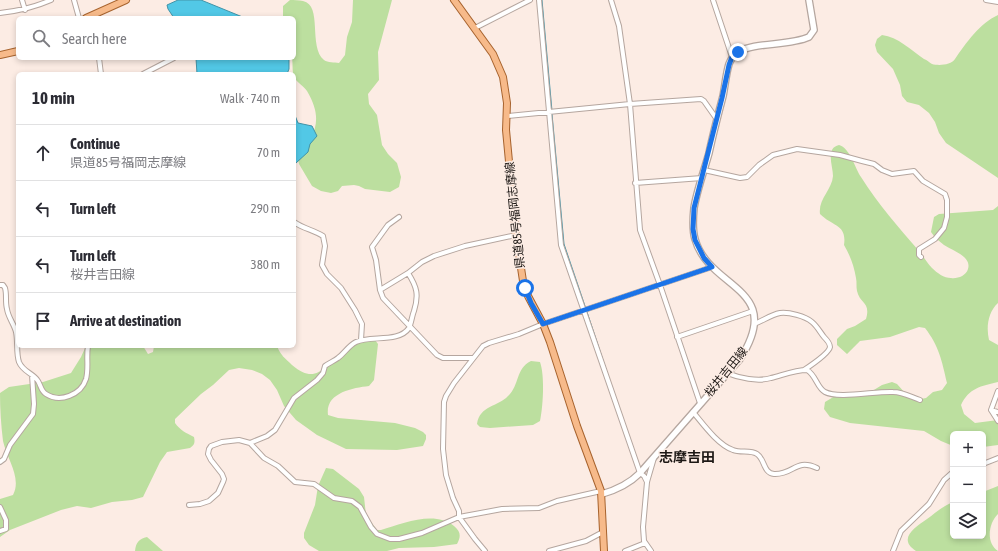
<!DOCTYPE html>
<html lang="en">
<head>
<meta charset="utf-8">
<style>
  body { margin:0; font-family:"Asap Condensed","Noto Sans JP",sans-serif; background:#f2f2f3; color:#2b2b33 }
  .controls { position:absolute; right:12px; bottom:12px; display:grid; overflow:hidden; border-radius:6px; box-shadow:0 2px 6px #0003 }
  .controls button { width:36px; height:36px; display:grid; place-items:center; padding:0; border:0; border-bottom:1px solid #e1e1e2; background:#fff; color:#2b2b33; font:20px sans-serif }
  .stop { position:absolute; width:12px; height:12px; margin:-9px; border:3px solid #1a73e8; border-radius:50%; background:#fff }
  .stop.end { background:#1a73e8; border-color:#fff; box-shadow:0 1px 4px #0008 }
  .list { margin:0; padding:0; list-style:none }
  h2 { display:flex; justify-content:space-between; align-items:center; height:52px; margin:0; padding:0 16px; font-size:17px }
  h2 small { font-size:13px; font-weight:400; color:#7c7c81 }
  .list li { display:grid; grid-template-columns:26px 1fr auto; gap:12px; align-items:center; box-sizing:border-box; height:56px; padding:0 16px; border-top:1px solid #e1e1e2 }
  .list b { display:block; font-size:15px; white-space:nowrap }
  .list p { margin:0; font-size:13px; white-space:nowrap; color:#7c7c81 }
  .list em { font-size:13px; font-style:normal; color:#7c7c81 }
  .icon { flex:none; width:22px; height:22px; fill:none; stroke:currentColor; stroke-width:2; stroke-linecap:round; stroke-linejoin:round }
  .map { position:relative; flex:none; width:998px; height:551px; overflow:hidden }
  .search { position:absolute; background:#fff; box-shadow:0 2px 6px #0003; left:16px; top:16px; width:280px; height:44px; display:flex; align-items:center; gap:10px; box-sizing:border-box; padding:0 14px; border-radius:6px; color:#7c7c81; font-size:15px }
  .panel { position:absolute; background:#fff; box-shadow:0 2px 6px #0003; left:16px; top:72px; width:280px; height:276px; border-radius:6px }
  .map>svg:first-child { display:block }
  .green { fill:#bcdf9f }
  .water { fill:#52c8e6; stroke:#4293a7 }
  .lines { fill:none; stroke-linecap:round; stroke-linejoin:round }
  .stream { stroke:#4293a7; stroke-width:1 }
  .minor-casing { stroke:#b5a69f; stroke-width:6 }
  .secondary-casing { stroke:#b5a69f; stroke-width:8 }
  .primary-casing { stroke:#a7632e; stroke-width:8 }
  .minor { stroke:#fff; stroke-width:4 }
  .secondary { stroke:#fff; stroke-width:5.5 }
  .primary { stroke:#f7ba8a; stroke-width:6 }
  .route { stroke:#1a73e8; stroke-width:5 }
  .labels { text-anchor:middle; stroke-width:3; stroke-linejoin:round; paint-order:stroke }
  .street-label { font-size:12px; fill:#1d1815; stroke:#fcece4 }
  .quarter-label { font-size:14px; font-weight:bold; fill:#1d1815; stroke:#fcece4 }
</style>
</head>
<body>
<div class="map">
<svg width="998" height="551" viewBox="0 0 998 551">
  <rect width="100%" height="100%" fill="#fcece4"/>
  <path class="green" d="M290 0C294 0 299 0 303 1 323 5 308 47 324 60 328 63 334 62 339 63L345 55 347 37 352 22 353 0H392L378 52 379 80 368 94 369 104 377 115 382 145 388 154 397 163 401 177 399 187 390 192 365 189 359 186 354 185 342 186 338 191 331 193 321 191 312 186 299 164 298 159C315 134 324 120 307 91 304 86 296 82 294 77 292 72 293 64 292 58H294V18H283V6Z
    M998 15V178L946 143 939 133 935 122 929 113 919 105 907 102 902 96 900 85 893 69 877 52 875 45 877 39 882 35C898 37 911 50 924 59 927 60 930 63 932 64 939 66 951 65 955 59 966 43 980 23 998 15Z
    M839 145C850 148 855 168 861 177 878 204 899 228 919 251 924 257 927 263 932 268 937 273 944 278 951 278 957 279 966 276 968 269 972 256 951 250 944 245 939 241 934 237 931 232L934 217 939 214 993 210 998 206V303C988 312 986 327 989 340L998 345V382C981 386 969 388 961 405L964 414 975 423 998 420V445L983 447V434H953V446L941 441 924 431 850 423 830 417 824 409 825 402 835 396 869 393 882 385 892 382 897 384 905 393 916 400 926 398 933 392 942 390 947 383C942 361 939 346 925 328L919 327 890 337 860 341 847 354 837 345V339L847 329 855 326 866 319C871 302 860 304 857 291 856 287 857 282 856 278 854 266 850 255 844 245 847 224 833 227 820 214 818 199 832 190 833 176 833 166 825 148 839 145Z
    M364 340H375L378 344 374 380 369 386C352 388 325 393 328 415L338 418 395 423 415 428 423 432 426 435V439L423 446 397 450 346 449 317 435 296 420 284 406 277 390 270 380 262 374 252 370 239 368 229 370 213 385 201 394 175 419V423C180 430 186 433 194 437 195 442 195 445 190 448L167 452 160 462 143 497 132 500 112 502 91 508 77 506 61 510 10 530 0 537V499L13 495C22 478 7 459 3 441 1 425 0 409 0 393L9 387 43 382 71 373 81 357 86 346H143L148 354 153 352 154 346H277C281 356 285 358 292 365 317 386 323 366 342 352 348 347 356 344 364 340Z
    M531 361 540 362C545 376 543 406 540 421L533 425 490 428 480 427 477 424C480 405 498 407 508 396 520 385 515 369 531 361Z
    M326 468 333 469 359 489 364 497 366 515 377 530H381C402 524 434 510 454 526 461 532 461 536 457 544L434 547 399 548 387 551H319L309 545 304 538V533L315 505 318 486Z
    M998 486V514C988 524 986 543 998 551H916C897 539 915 527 927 519 937 512 941 507 953 502V536H983V492Z
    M147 537 163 551H135C136 542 139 539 147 537Z"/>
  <path class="water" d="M178 0H201L245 18H174L168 9 167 5Z
    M196 58H289V69L287 74H197Z
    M294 113 298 123 312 126 317 136 310 144 308 152 296 163H294Z"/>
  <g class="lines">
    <path class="stream" d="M542 0 552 111
      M552 114 564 244 586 309
      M587 312 617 402"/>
    <g class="minor-casing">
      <path id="minor" d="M22 0 25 10
        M74 0 79 18
        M539 0 561 245 640 473 644 476 647 482
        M611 0 619 26 630 104 640 230 660 285 700 403
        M713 0 732 57
        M986 0 998 2
        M0 13C19 11 33 8 51 0
        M475 28 530 0
        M99 58 101 74
        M143 74 174 58
        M507 116 630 104 701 99 704 101 716 118
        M704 170 740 178 747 177 759 165 773 155 797 149 840 155 862 161 874 164 882 170 892 174 914 171 923 181 945 194 947 200V217L944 228 935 239 919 249V255L921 257
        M635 183 702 178
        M399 217 388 225 372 247 376 260 380 290 383 298 437 355 443 358H473
        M294 222C304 229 314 230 323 236L325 246 322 265 327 274 341 288 355 310 362 324 361 340
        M0 285H3L5 288C7 295 5 302 7 309 8 317 14 324 16 332 18 341 16 353 19 362 23 372 33 373 38 381 41 386 41 391 46 394 60 403 81 395 86 379 89 368 86 357 88 346
        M380 290 408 273 422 262 434 256 465 246 516 235
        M754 324C763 321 770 315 780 313 789 312 805 316 812 322 817 326 820 332 824 337 827 340 830 343 830 347 829 353 810 366 804 370
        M677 337 753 311
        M727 373C739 378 758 382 771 378 783 375 795 370 807 370 816 375 817 388 825 392 838 399 876 391 893 392 903 392 911 397 920 400
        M998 391 991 410 998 421
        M991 410 998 412
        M693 412C703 424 718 445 733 450 740 453 751 450 757 454 765 459 763 473 774 474 794 475 795 458 817 468
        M250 443 267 436 275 430 294 398 317 380 323 373 325 366C329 363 334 361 338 358 345 353 348 346 356 342 370 335 399 343 409 328 411 324 412 316 414 311 419 295 417 287 408 273
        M0 462 4 459 10 445 33 414 34 404 32 375
        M983 464 998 458
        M189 505 200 504 209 501 218 493 223 482 224 479 222 474 211 460 208 454 209 449 211 446 222 442 239 440 250 443 264 458 278 466 295 482 314 484 334 498 352 501 360 507 371 527 377 534 390 539H399L422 533 459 517 502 509 539 508 557 501 601 491
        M0 507 6 520V529L0 531
        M485 551 475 539 459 517V511L453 498 446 475 443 449 444 402 446 396 454 383 483 346 489 343 519 334 543 324 712 267
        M549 551 586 541 603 532
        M625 551 645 543
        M651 551 644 541 643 527 647 482 654 458
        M893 551 901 531 929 504 944 480 953 472"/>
    </g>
    <g class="secondary-casing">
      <path id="secondary" d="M602 494C616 490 629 484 640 473L740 359C786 287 709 290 695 239 692 229 693 218 694 208 697 190 704 171 709 153 713 134 718 115 723 96 725 86 726 74 729 64 731 59 733 55 738 52 755 42 789 46 809 37L814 30 809 0"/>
    </g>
    <g class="primary-casing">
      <path id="primary" d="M454 0 493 54 503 77 507 103 506 130 516 235 523 281 528 296 543 324 550 342 577 426 601 491 604 551
        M86 18 126 0
        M0 55 18 51"/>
    </g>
    <use href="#minor" class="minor"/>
    <use href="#secondary" class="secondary"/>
    <use href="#primary" class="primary"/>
  </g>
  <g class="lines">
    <path class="route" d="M525 288 531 303 543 324 712 267 704 258 695 240 693 229 694 208 722 98 729 65 732 57 738 52"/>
  </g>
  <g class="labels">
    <g class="street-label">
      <text transform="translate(515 215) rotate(-96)" y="4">県道85号福岡志摩線</text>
      <text transform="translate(726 372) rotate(-51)" y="4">桜井吉田線</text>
    </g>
    <g class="quarter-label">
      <text x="687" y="462">志摩吉田</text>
    </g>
  </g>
</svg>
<div class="controls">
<button>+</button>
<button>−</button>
<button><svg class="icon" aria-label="layers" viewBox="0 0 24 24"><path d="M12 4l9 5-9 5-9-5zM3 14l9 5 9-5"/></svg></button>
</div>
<div class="stop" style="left:525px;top:288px"></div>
<div class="stop end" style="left:738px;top:52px"></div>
<div class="search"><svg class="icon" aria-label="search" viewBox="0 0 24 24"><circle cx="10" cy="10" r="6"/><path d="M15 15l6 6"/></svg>Search here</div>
<section class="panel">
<h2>10 min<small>Walk · 740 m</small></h2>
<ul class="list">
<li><svg class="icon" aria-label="ahead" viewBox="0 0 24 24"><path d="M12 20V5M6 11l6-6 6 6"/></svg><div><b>Continue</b><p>県道85号福岡志摩線</p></div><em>70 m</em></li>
<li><svg class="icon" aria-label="left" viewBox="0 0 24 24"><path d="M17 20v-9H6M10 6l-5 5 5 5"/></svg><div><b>Turn left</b></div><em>290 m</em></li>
<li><svg class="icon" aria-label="left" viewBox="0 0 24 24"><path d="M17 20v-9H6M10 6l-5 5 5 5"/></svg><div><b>Turn left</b><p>桜井吉田線</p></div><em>380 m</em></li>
<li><svg class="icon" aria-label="arrive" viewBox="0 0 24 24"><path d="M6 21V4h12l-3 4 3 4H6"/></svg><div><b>Arrive at destination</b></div></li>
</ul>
</section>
</div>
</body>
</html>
